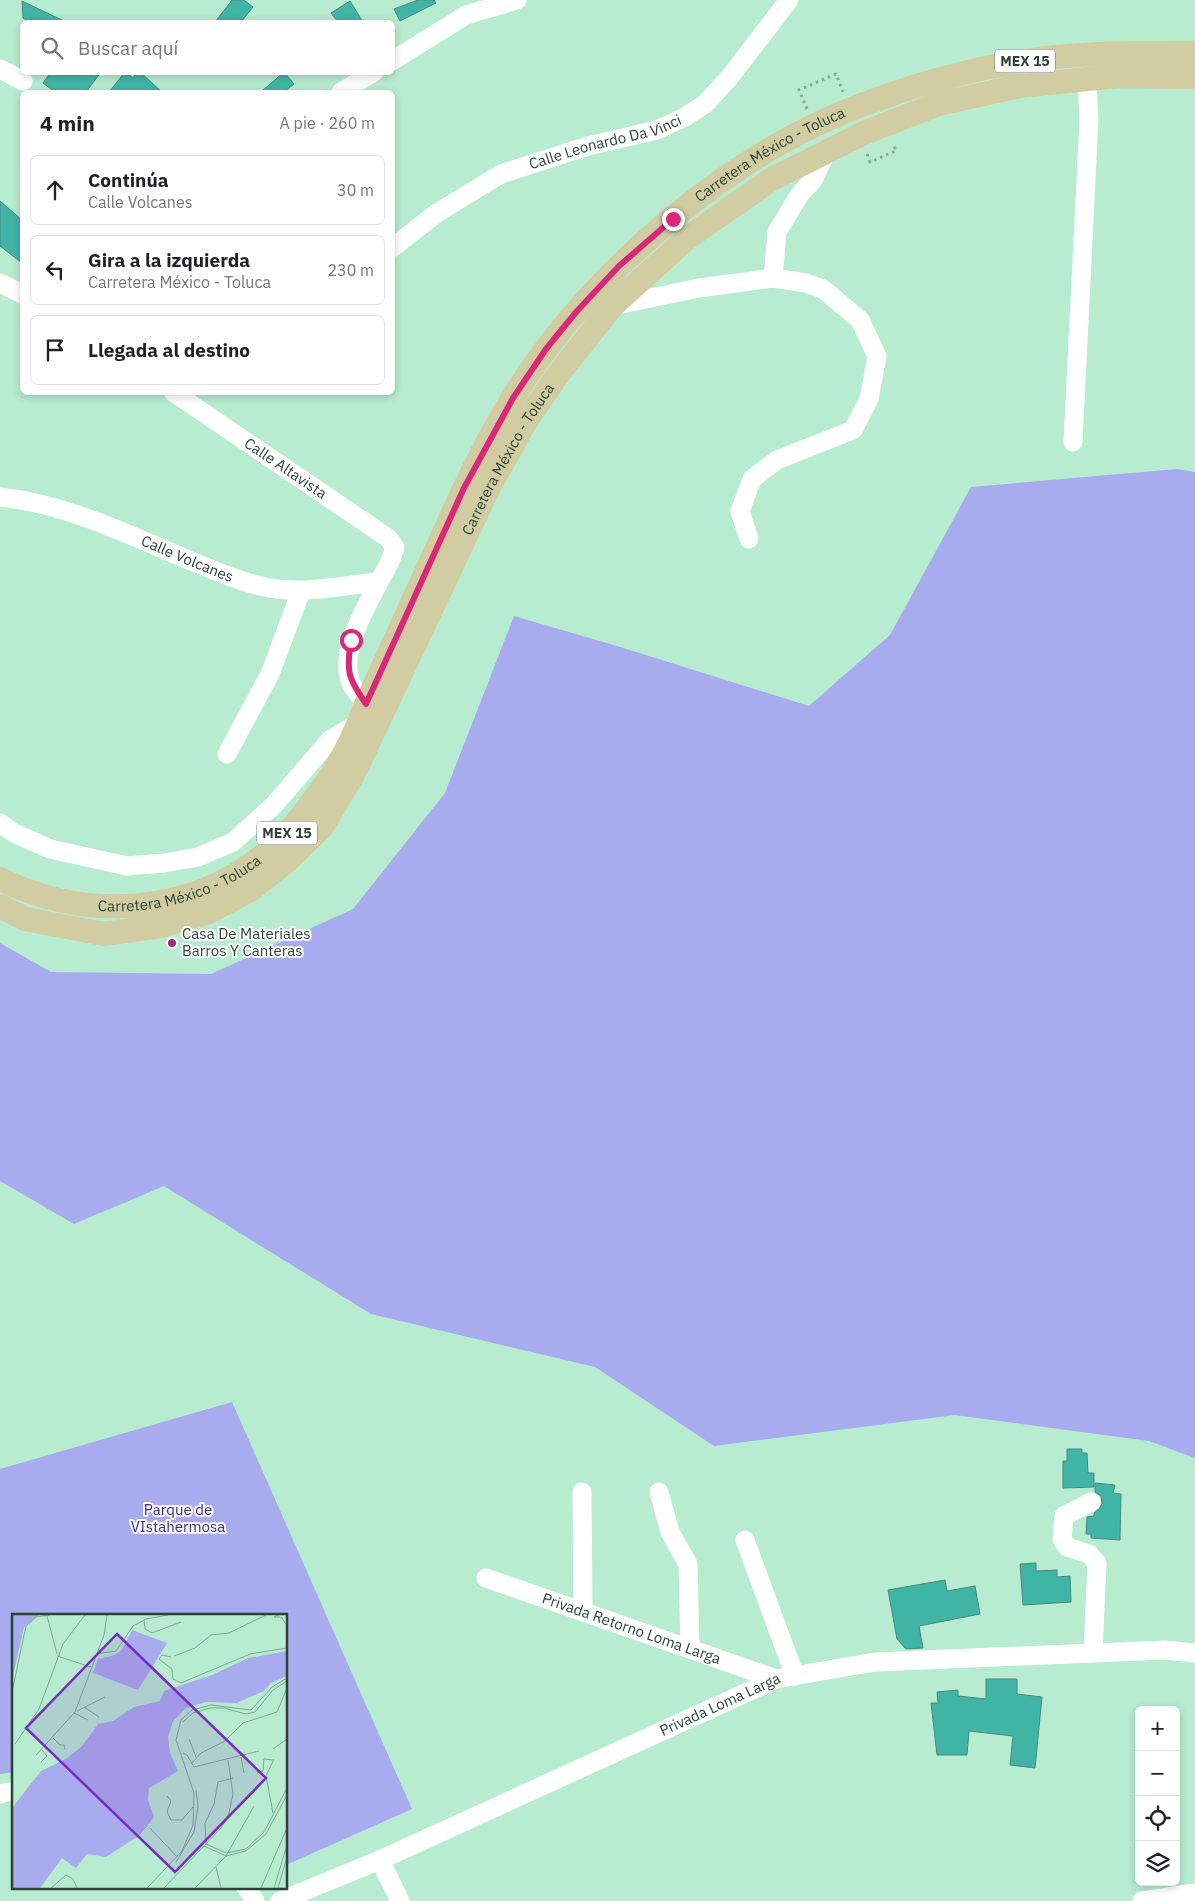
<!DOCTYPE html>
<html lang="es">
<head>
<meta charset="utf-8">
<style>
  body { margin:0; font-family:"IBM Plex Sans",sans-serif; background:#f6f6f6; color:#202124 }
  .controls { position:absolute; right:15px; bottom:15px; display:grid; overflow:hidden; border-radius:8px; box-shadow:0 2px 8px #0003 }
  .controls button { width:45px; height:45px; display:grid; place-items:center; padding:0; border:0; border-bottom:1px solid #e0e0e0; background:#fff; color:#202124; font:25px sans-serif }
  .stop { position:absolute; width:15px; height:15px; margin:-11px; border:4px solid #db2777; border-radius:50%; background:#fff }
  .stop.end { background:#db2777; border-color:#fff; box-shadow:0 1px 5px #0008 }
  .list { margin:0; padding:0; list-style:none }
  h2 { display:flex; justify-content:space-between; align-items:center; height:65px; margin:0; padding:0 20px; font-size:21px }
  h2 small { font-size:16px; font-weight:400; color:#757577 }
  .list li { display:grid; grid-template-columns:32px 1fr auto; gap:15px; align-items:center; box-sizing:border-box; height:70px; margin:0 10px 10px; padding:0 10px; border:1px solid #e0e0e0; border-radius:8px }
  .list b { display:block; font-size:19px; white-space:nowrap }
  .list p { margin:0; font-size:16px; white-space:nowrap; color:#757577 }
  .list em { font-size:16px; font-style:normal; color:#757577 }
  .icon { flex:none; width:28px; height:28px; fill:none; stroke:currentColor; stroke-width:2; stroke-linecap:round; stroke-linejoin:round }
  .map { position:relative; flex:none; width:1195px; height:1901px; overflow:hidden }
  .search { position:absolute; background:#fff; box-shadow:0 2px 8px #0003; left:20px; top:20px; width:375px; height:55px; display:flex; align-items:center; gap:12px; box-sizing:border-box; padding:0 18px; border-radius:8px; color:#757577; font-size:19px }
  .panel { position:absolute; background:#fff; box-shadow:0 2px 8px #0003; left:20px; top:90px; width:375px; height:305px; border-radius:8px }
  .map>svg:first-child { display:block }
  .green { fill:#a8abee }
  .building { fill:#41b5a5; stroke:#49887e }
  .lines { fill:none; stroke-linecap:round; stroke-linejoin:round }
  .path { stroke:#81aa96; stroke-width:3; stroke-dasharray:2.5 4; stroke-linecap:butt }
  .minor { stroke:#fff; stroke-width:19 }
  .major { stroke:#d1cca1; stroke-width:24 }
  .route { stroke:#db2777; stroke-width:6 }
  .poi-dot { fill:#a2297f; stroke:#fff; stroke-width:2 }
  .labels { text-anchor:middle; stroke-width:4; stroke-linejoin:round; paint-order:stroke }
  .shield { fill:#fff; stroke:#6b7b73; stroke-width:1 }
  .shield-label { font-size:14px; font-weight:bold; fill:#2c4237 }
  .street-label { font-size:15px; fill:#2c4237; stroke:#fff }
  .poi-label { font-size:15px; fill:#2c4237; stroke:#fff; text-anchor:start }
  .park-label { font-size:15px; fill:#382790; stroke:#fff }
  .inset-road { fill:none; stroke:#7fa893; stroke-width:1 }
  .view { fill:#7b2cbf; fill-opacity:0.15; stroke:#7b2cbf; stroke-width:2.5 }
  .inset-edge { fill:none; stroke:#2c4237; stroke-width:2.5 }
</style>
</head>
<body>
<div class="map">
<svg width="1195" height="1901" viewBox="0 0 1195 1901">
  <rect width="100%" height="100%" fill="#b7ecd1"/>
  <path class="green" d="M1177 469 1195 472V1458L1149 1441 955 1415 714 1446 595 1367 371 1314 164 1186 74 1224 0 1181V943L51 972 211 974 353 909 445 793 514 616 617 646 809 706 890 635 971 487Z
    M232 1402 412 1809 286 1865V1615H14V1772L0 1774V1469Z"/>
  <path class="building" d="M232 0H244L253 7 241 22H215Z
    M418 0H434L436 3 400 21 394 9Z
    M22 1 66 22H30L23 18Z
    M350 1 363 22H338L331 13Z
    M51 72H101L86 92H55L43 83Z
    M125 72 133 78 137 72H140L162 92H109Z
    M284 72 294 84 284 92H261Z
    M0 201 22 220V263L0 246Z
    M1067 1449H1082V1453H1087L1088 1473H1094V1487L1063 1488V1461H1067Z
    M1095 1483 1115 1485 1113 1493 1121 1494 1120 1540 1091 1538V1534H1086L1087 1517 1094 1516V1513L1100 1508 1102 1503 1101 1496 1095 1492Z
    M1036 1563V1571L1057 1570V1577L1070 1576 1071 1602 1023 1605 1020 1564Z
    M945 1580 947 1591 975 1586 980 1614 919 1626 923 1648 906 1649 897 1639 888 1590Z
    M986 1679H1017V1694L1042 1697 1035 1768 1010 1765 1013 1736 969 1731 967 1755H937L931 1703H938L937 1692 958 1690V1696L986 1699Z"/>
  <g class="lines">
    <path class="path" d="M807 109 799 90 836 74 843 92
      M867 154 870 162 896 151 893 143"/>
    <g class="minor">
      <path d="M392 61 466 15 517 0"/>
      <path d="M0 69 23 81"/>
      <path d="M341 92 374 72"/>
      <path id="s1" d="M392 248 437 213 501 174 588 146 657 130 685 117 705 104 729 78 789 0"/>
      <path d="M773 278 777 232 800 194 813 180 826 153"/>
      <path d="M0 283 22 294"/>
      <path d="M612 306 699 288 773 278 806 283 823 289 860 320 877 356 869 399 853 430 777 460 752 479 740 511 749 539"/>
      <path id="s2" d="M173 392 388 538 395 547C392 561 385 570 379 582 365 609 337 655 352 685 356 692 361 698 366 704"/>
      <path d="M1073 442 1089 120 1087 79"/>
      <path id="s3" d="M0 497C67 504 129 535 191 561 219 572 246 585 277 589 312 593 345 585 379 582"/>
      <path d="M227 754 270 674 301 591"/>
      <path d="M0 823 14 833 50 849 127 866 164 863 198 857 233 842 274 805 330 740 360 722"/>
      <path d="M582 1492 583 1612"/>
      <path d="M659 1492 670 1532 688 1564 690 1649"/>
      <path d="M1091 1502 1064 1516 1062 1539 1067 1547 1089 1554 1097 1563 1093 1653"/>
      <path d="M745 1540 795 1676"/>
      <path id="s4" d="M486 1578 776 1679"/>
      <path d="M0 1794 14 1791"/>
      <path d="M380 1860 400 1901"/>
      <path d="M246 1887 255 1901"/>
      <path id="s5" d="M280 1901 380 1860 776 1679 875 1662 1165 1650 1195 1653"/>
      <path d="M1142 1901 1195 1893"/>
    </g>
    <g class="major">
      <path id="s6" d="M0 879C85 921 190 916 265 854 284 839 299 820 313 801 336 772 354 739 366 704 385 662 404 621 423 579 451 518 477 456 512 399 580 288 698 182 815 125 874 97 953 72 1018 62 1076 52 1136 53 1195 53"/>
      <path id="s7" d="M0 906 25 919 104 934 161 926 209 912 252 889 288 860 321 828 354 773 488 489 526 421 559 373 612 306 686 239 772 179 864 133 938 104 1020 86 1087 79 1118 76 1195 77"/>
    </g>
  </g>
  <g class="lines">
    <path class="route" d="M351 640C346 672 348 678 366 704L464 488 513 398 546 349 577 311 619 266 673 219"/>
  </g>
  <circle class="poi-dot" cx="172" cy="943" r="5"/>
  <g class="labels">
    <g class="shield">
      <rect x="995" y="49.5" width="60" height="23" rx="4"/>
      <rect x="257" y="821.5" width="60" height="23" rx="4"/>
    </g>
    <g class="shield-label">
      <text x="1025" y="66">MEX 15</text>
      <text x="287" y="838">MEX 15</text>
    </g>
    <g class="street-label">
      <text dy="5" stroke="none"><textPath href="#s1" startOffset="241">Calle Leonardo Da Vinci</textPath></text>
      <text dy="5" stroke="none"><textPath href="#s6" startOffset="1162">Carretera México - Toluca</textPath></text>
      <text dy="5" stroke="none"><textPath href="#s7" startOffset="771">Carretera México - Toluca</textPath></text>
      <text dy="5" stroke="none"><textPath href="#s2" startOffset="136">Calle Altavista</textPath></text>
      <text dy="5" stroke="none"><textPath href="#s3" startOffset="198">Calle Volcanes</textPath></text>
      <text dy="5" stroke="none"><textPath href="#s6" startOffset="188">Carretera México - Toluca</textPath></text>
      <text dy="5" stroke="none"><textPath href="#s4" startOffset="154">Privada Retorno Loma Larga</textPath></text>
      <text dy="5" stroke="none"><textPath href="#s5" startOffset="482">Privada Loma Larga</textPath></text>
    </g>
    <g class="poi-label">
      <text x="182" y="939">Casa De Materiales<tspan x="182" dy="17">Barros Y Canteras</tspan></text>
    </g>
    <g class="park-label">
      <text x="178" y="1515">Parque de<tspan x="178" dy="17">VIstahermosa</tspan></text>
    </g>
  </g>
  <g transform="translate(12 1614)">
    <rect width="275" height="275" fill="#b7ecd1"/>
    <path d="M0 1H27L12 13 0 67ZM120 16 155 29 126 76 81 59 86 45 100 42 110 36ZM275 37V62L259 69 252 77 225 89 194 88 174 94 161 107 156 123 158 139 166 157 137 174 136 186 142 203 128 221 94 243 75 240 64 254 50 244 28 274H0V194L29 157 54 145 70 132 86 110 101 107 122 93 148 87 152 77 200 61 236 44Z" fill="#a8abee"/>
    <path class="inset-road" d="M266 1 262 3H269L274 10M35 2 45 40M132 6 133 15 140 19 169 8M84 40 104 37 121 12 134 5 156 1M45 42 79 53M162 42 183 34 199 21 217 19 254 1M159 43 150 41 147 45 160 55 161 65 169 69 238 40 275 34M0 78 14 12 24 3 37 1M72 93 87 103M65 97 93 83M62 99 76 106M171 108 181 99 198 94H212L234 100 243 98 261 76 275 67M41 124 48 131H52L53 136M177 125 184 143M3 130 27 95 51 30 73 1M261 135 275 125M171 139 175 141 182 153 247 137M24 141 63 98 92 21 95 1M229 143 232 159M29 148 35 142 30 136M179 150 189 139 213 127 231 109 265 98 275 74M245 159 251 157 252 145 261 146M155 182 159 187 155 198 159 206H170L181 193M261 199 254 162 262 145M138 214 165 243M194 230 214 239 234 235 252 218 275 174M194 230 193 209 202 190 206 168 221 164M192 232 214 242 234 237 254 220 275 181M164 248 182 218 186 192 184 176M204 253 209 274M39 274 54 261 61 265 65 274M135 274 170 237 181 211 182 179 164 126 169 106 180 96 199 91 239 96 260 73 275 64M152 274 210 213 217 199 221 180 216 146M183 274 214 242 242 192M249 274 275 214M262 274 275 231M266 274 275 243"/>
    <path class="view" d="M105 20 254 164 163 258 14 114Z"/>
    <rect width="275" height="275" class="inset-edge"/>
  </g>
</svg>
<div class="controls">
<button>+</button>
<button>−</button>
<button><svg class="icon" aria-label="locate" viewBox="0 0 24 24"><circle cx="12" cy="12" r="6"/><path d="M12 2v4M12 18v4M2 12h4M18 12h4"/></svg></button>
<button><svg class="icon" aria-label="layers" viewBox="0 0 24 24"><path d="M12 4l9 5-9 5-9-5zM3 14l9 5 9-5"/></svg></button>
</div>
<div class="stop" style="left:351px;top:640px"></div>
<div class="stop end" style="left:673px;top:219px"></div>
<div class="search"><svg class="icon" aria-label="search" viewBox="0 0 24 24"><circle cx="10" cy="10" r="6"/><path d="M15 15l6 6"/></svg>Buscar aquí</div>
<section class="panel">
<h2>4 min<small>A pie · 260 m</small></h2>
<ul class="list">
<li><svg class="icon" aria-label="ahead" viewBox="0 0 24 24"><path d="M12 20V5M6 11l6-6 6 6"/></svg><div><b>Continúa</b><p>Calle Volcanes</p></div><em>30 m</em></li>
<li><svg class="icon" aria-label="left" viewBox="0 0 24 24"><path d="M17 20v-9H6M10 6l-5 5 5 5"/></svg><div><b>Gira a la izquierda</b><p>Carretera México - Toluca</p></div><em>230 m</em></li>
<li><svg class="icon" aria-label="arrive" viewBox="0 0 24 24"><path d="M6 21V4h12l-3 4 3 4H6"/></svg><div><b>Llegada al destino</b></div></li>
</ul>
</section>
</div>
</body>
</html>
